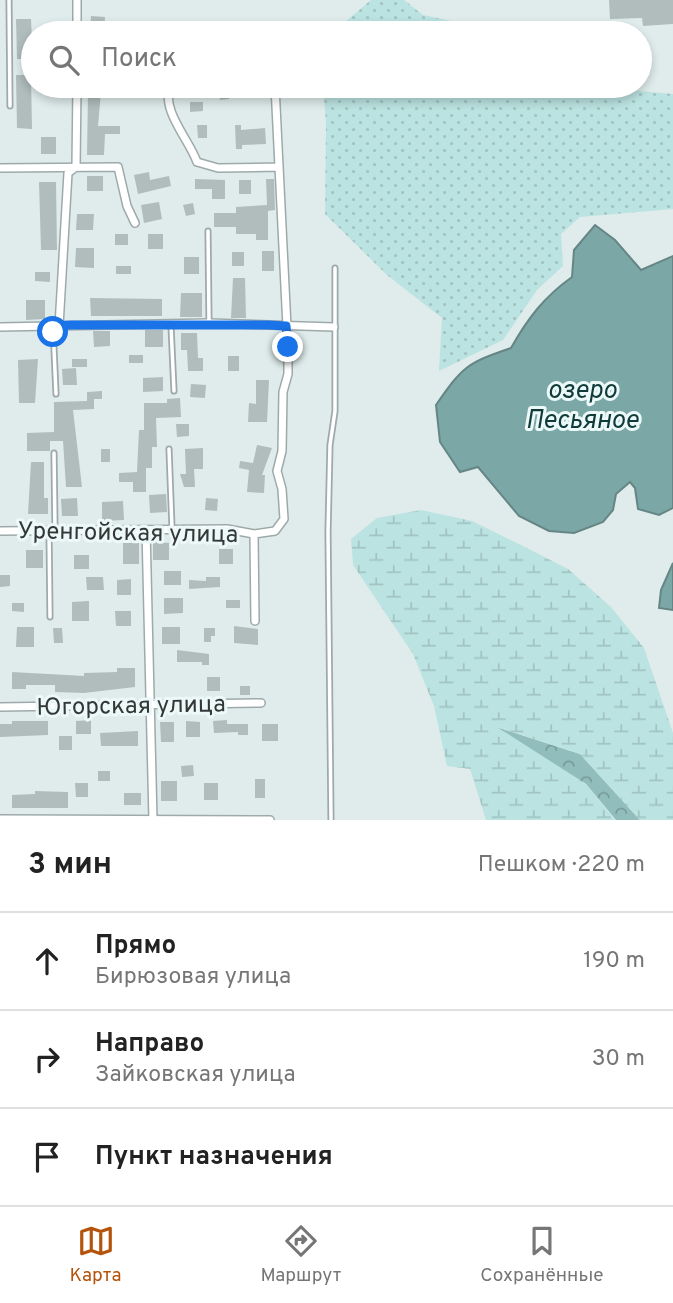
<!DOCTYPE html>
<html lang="ru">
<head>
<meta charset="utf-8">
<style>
  body { margin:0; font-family:Overpass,sans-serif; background:#f6f6f6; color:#222 }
  .stop { position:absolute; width:21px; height:21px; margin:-16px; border:5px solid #1a73e8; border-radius:50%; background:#fff }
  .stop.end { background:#1a73e8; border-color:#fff; box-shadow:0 2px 7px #0008 }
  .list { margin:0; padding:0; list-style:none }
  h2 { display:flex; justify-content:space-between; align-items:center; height:91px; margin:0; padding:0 28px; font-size:30px }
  h2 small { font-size:23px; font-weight:400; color:#767676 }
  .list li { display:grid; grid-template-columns:46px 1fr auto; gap:21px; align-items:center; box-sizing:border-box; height:98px; padding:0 28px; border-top:2px solid #e0e0e0 }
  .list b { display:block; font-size:26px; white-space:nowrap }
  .list p { margin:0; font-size:23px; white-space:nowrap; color:#767676 }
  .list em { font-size:23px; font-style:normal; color:#767676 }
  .icon { flex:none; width:38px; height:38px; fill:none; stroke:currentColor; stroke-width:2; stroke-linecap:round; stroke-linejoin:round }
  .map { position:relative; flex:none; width:673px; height:820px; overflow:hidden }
  .search { position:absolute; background:#fff; box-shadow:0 4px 10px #0003; left:21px; right:21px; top:21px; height:77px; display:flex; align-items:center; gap:18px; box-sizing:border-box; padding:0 24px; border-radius:38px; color:#767676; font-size:26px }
  .sheet { height:385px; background:#fff }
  nav { display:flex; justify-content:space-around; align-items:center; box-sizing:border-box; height:98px; border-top:2px solid #e0e0e0; background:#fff; font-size:19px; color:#767676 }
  nav a { display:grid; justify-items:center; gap:4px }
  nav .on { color:#b45309 }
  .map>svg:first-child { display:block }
  .grass { fill:url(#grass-dots) }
  .forest { fill:url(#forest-crowns) }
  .wetland { fill:url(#wetland-marsh) }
  .water { fill:#7ba7a6; stroke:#658685; stroke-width:2 }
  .building { fill:#b0bdbc }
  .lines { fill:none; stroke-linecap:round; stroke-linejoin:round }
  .service-casing { stroke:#9eaaaa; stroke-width:7 }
  .minor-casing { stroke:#9eaaaa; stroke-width:10 }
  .service { stroke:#fff; stroke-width:3.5 }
  .minor { stroke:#fff; stroke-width:7 }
  .route { stroke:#1a73e8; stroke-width:9 }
  .labels { text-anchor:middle; stroke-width:6; stroke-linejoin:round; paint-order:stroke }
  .street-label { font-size:24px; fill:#333837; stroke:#ecf9f8 }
  .water-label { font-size:26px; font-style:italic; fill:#0f3b3a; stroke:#ecf9f8 }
</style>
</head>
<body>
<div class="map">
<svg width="673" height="820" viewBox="0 0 673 820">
  <defs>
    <pattern id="grass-dots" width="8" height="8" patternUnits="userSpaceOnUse" patternTransform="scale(1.75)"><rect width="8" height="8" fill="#bbe3e1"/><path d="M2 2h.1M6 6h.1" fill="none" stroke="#a1c4c2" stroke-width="1.8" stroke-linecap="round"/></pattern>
    <pattern id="forest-crowns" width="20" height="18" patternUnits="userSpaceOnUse" patternTransform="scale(1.75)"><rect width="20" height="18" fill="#91bebd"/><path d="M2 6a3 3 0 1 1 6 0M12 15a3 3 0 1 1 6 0" fill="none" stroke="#779b9a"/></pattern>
    <pattern id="wetland-marsh" width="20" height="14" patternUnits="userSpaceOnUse" patternTransform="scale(1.75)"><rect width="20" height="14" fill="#bbe3e1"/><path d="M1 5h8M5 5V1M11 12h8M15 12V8" fill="none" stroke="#a1c4c2"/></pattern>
  </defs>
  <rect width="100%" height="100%" fill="#dfeceb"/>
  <path class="grass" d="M371 0H404L423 15 508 33H332Z
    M323 86H580L673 94V209L580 217 561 234 563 266 537 290 503 340 439 371 442 318 387 275 325 214 326 122Z"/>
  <path class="forest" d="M493 726 580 754 640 820H616L586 784Z"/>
  <path class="wetland" d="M421 510 472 521 523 546 568 569 611 607 644 648 673 733V820H640L580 754 497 727 586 784 615 820H486L470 769 447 766 434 706 413 654 353 565 351 539 377 518Z"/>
  <path class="water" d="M595 225 615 240 641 270 673 256V508L659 515 638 509 635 488 630 482 616 494 613 510 603 522 574 533 549 531 519 516 478 467 460 472 440 442 436 405C463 366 467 363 511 348 528 318 544 297 572 277L574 250Z
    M673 563V610L659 608 661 590Z"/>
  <path class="building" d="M609 0H673V24L643 26 642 18 610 19Z
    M91 16 105 17 104 33 90 32Z
    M16 19H31L33 59H17Z
    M16 75H31L32 129 17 128Z
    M219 86H229V99L220 100Z
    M244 86H256L257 95H244Z
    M88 92H101L98 126H120V134H105L104 155H87Z
    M190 102H203V111L190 112Z
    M197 125H207V138H198Z
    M235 125H241V130L265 128 266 144 242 145V149H236Z
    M41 137H56V154H41Z
    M149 172 150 180 169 176 171 186 138 194 134 175Z
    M87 176H103V191H87Z
    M195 179 225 180V199H212V189H195Z
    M266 179H274L275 210 268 211V240H256V234H236V227H214V213H236V207L267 205Z
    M239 180H251V194H239Z
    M39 182H56L57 250H41Z
    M159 202 162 219 144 223 141 205Z
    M193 203 195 214 186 216 183 205Z
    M77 214H94L93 230H76Z
    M115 234H128V245H115Z
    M148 234H163V249H148Z
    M76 248H94V268L75 267Z
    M262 251H274V271H262Z
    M232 252H244V266H232Z
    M184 257H199V274H184Z
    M116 266H131V274H116Z
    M35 272H50V282L35 281Z
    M233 278H245L246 318H231Z
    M181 293H202V317H180Z
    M90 298 162 299V316H91Z
    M26 300H45V319L26 320Z
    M145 330H163V347H145Z
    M93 331H110V346L94 347Z
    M181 333H197L198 358H203V371H188L187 350H181Z
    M129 355H143V363H129Z
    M228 356H239V371H228Z
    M38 359 35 403H19L18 360Z
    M72 359H87V367H72Z
    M76 368 77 385H63L62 369Z
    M163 377V391L143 392V378Z
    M256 380H269L267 422H248L249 403 256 404Z
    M191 384 206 385 205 398 190 397Z
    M102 391V399H94V409L73 410 82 487H66L63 441H50V451H27V433L54 432V402L87 401V392Z
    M180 398 181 417 156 418 157 447H152V468H146V492H133V482H119V473L137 472 139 430H144V403H167V399Z
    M176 424H189V436L177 437Z
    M257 445 272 448 262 475H265L264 493 247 492 249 470 239 468 240 461 253 463Z
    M203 448V469H194L195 487H184L180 474H186L185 449Z
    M101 449H110V462H101Z
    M31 462H44V498H48V514H28Z
    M166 494 167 512 150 513 149 495Z
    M77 498 78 516H62L61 499Z
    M206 498 218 499 217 511 205 510Z
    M123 501 124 520 102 521V502Z
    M153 542 169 543V560H153Z
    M123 543H139V564H123Z
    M219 549H233V564H219Z
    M26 550H43V568H26Z
    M74 555H89V569H74Z
    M164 571H181V585H164Z
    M0 575H10V586L0 587Z
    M86 577H103L104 590H87Z
    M206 577H220V587L189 589V580L206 581Z
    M131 579V595H117V580Z
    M164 598H183V613L164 614Z
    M226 600H240V608H226Z
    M89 601V621H72V602Z
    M12 603H24V612L12 611Z
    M115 611H131V626H116Z
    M234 626 258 629V645L234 643Z
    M17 627H34V647H16Z
    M162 627H180V644H162Z
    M53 628H62L63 643H54Z
    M204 628H215V636H211V642H204Z
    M177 650 209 654V665H202V662H177Z
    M117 668H135V687L84 693 55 692V685H26V689H12V672L84 676V673L117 672Z
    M207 677H220V691H207Z
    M240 686H250V695H240Z
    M91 720V734H76V721Z
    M227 720V724H248V735H238V732L214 733 213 721Z
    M12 721H48V735L0 737V724H12Z
    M186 721 200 722V737H186Z
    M160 722H174V742H161Z
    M262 724H278V741H262Z
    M138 731V746H101L100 733Z
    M59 736H72V750H59Z
    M193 765 194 776 182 777 181 766Z
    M98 771H110V781H98Z
    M255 779H265V798H255Z
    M161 781H177V801H161Z
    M75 783H88V797H76Z
    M204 783H218V800H204Z
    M35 791 68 792V808H12V795L35 794Z
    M124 793H141V805H124Z"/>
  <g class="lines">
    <g class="service-casing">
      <path id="service" d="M9 0 10 106
        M208 231 209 321
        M53 326 56 394
        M171 326 174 391
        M169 449 172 528
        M54 453 55 529
        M49 531 50 617
        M331 820 328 532 330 445 335 411V268"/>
    </g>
    <g class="minor-casing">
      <path id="minor" d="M172 30V33
        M77 33V0
        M170 86C161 111 189 139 197 162L218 168 279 167
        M0 168 118 167 127 206 135 223
        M59 326 68 173 76 167 77 86
        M0 327 209 323 334 327
        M146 530 153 820
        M0 531 227 529 254 534 255 621
        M254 534 275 531 284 519 282 489 277 471 282 451 283 392 288 374V347L275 86
        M0 707 261 703
        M0 819 270 820"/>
    </g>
    <use href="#service" class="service"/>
    <use href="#minor" class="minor"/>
  </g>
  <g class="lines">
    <path class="route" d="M53 332V326L71 325H268L286 326 288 347"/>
  </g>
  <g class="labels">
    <g class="street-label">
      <text transform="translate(128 532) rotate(1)" y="8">Уренгойская улица</text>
      <text transform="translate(131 705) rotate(-1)" y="8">Югорская улица</text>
    </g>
    <g class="water-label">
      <text x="582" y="398">озеро<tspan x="582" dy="30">Песьяное</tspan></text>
    </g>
  </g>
</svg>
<div class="stop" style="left:53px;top:332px"></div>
<div class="stop end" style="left:288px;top:347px"></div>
<div class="search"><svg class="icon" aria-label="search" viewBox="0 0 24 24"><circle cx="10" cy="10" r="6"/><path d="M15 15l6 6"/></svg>Поиск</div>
</div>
<section class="sheet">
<h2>3 мин<small>Пешком · 220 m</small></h2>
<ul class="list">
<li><svg class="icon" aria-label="ahead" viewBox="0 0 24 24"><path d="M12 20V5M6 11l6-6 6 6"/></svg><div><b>Прямо</b><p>Бирюзовая улица</p></div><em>190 m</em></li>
<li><svg class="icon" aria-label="right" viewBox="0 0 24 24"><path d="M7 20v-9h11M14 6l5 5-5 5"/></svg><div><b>Направо</b><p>Зайковская улица</p></div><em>30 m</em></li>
<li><svg class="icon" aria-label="arrive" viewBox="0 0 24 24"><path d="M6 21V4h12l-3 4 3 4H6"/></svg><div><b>Пункт назначения</b></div></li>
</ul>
</section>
<nav>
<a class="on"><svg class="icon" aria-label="map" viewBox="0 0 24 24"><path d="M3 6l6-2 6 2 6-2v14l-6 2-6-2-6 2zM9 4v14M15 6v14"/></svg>Карта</a>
<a><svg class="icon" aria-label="directions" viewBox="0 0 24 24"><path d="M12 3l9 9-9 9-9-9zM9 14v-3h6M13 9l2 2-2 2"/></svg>Маршрут</a>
<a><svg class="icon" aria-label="saved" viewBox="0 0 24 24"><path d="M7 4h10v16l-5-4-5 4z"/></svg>Сохранённые</a>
</nav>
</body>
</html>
